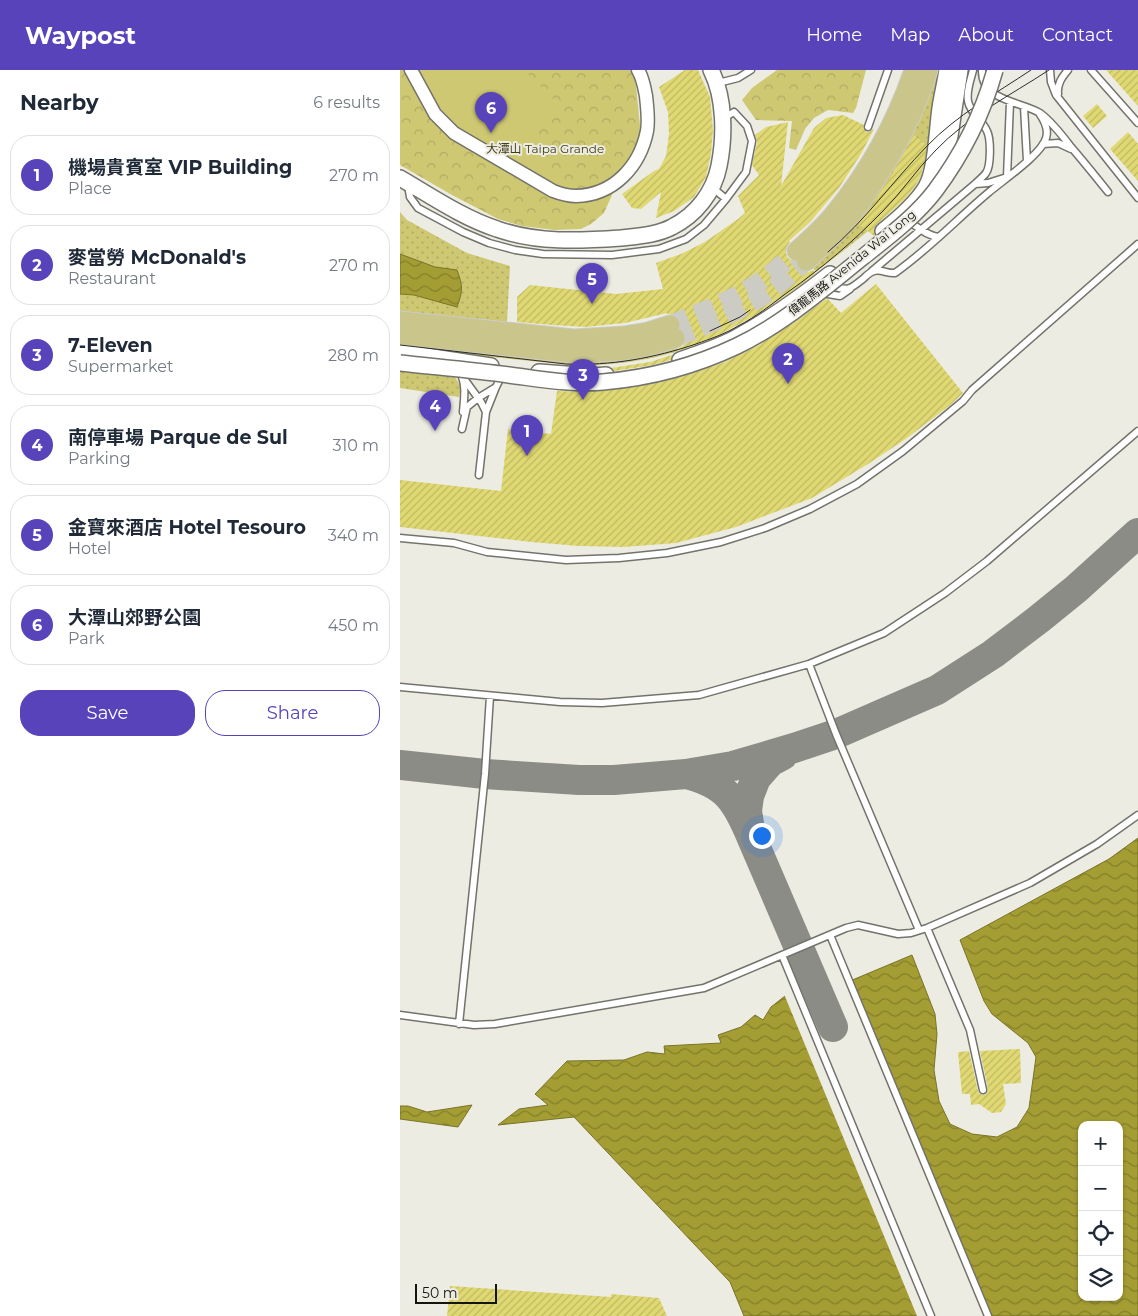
<!DOCTYPE html>
<html lang="en">
<head>
<meta charset="utf-8">
<style>
  body { margin:0; font-family:Montserrat,"Noto Sans SC",sans-serif; background:#f6f6f7; color:#1f2937 }
  .controls { position:absolute; right:15px; bottom:15px; display:grid; overflow:hidden; border-radius:10px; box-shadow:0 1px 4px #0004 }
  .controls button { width:45px; height:45px; display:grid; place-items:center; padding:0; border:0; border-bottom:1px solid #e0e1e3; background:#fff; color:#1f2937; font:25px sans-serif }
  .scale { position:absolute; left:15px; bottom:12px; width:82px; box-sizing:border-box; padding-left:5px; border:2px solid #141411; border-top:0; font-size:14px; line-height:18px; white-space:nowrap; color:#141411; -webkit-text-stroke:4px #edece3; paint-order:stroke }
  .you { position:absolute; left:361px; top:765px; width:18px; height:18px; margin:-12px; border:4px solid #fff; border-radius:50%; background:#1a73e8; box-shadow:0 0 0 8px #1a73e833 }
  .badge { display:grid; place-items:center; width:32px; height:32px; border-radius:50%; background:#5843bb; color:#fff; font-size:16px; font-weight:700 }
  .pin { position:absolute; translate:-50% -41px; filter:drop-shadow(0 1px 2px #0008) }
  .pin::after { content:''; position:absolute; top:26px; width:18px; height:15px; background:inherit; clip-path:polygon(0 0,100% 0,50% 100%) }
  .list { margin:0; padding:0; list-style:none }
  h2 { display:flex; justify-content:space-between; align-items:center; height:65px; margin:0; padding:0 20px; font-size:21px }
  h2 small { font-size:16px; font-weight:400; color:#747a83 }
  .list li { display:grid; grid-template-columns:32px 1fr auto; gap:15px; align-items:center; box-sizing:border-box; height:80px; margin:0 10px 10px; padding:0 10px; border:1px solid #e0e1e3; border-radius:20px }
  .list b { display:block; font-size:19px; white-space:nowrap }
  .list p { margin:0; font-size:16px; white-space:nowrap; color:#747a83 }
  .list em { font-size:16px; font-style:normal; color:#747a83 }
  .actions { display:flex; gap:10px; padding:15px 20px }
  .actions a { flex:1; padding:11px 0; border:1px solid #5843bb; border-radius:20px; text-align:center; font-size:18px; color:#5843bb }
  .actions .main { background:#5843bb; color:#fff }
  .icon { flex:none; width:28px; height:28px; fill:none; stroke:currentColor; stroke-width:2; stroke-linecap:round; stroke-linejoin:round }
  .map { position:relative; flex:none; width:738px; height:1246px; overflow:hidden }
  header { display:flex; align-items:center; gap:30px; box-sizing:border-box; height:70px; padding:0 25px; background:#5843bb; color:#fff }
  header strong { font-size:24px }
  nav { display:flex; gap:28px; margin-inline-start:auto; font-size:18px }
  main { display:flex }
  aside { flex:1; background:#fff }
  .map>svg:first-child { display:block }
  .grass { fill:url(#grass-dots) }
  .forest { fill:url(#forest-crowns) }
  .park { fill:#cec873 }
  .water { fill:url(#water-waves); stroke:#797429; fill-rule:evenodd }
  .pier { fill:#edece3 }
  .lines { fill:none; stroke-linecap:round; stroke-linejoin:round }
  .taxiway { stroke:#8c8c86; stroke-width:30 }
  .building { fill:url(#building-hatch) }
  .primary-tunnel { stroke:#ccccc4; stroke-width:19; stroke-dasharray:19 9; stroke-linecap:butt }
  .service-casing { stroke:#73736b; stroke-width:9 }
  .minor-casing { stroke:#73736b; stroke-width:15 }
  .tertiary-casing { stroke:#73736b; stroke-width:18 }
  .primary-casing { stroke:#cbcbcb; stroke-width:21 }
  .service { stroke:#fff; stroke-width:6 }
  .minor { stroke:#fff; stroke-width:12 }
  .tertiary { stroke:#fff; stroke-width:15 }
  .primary { stroke:#c9c58b; stroke-width:19 }
  .tram { stroke:#2c2c29; stroke-width:1 }
  .tertiary-bridge-casing { stroke:#73736b; stroke-width:18; stroke-linecap:butt }
  .tertiary-bridge { stroke:#fff; stroke-width:15 }
  .labels { text-anchor:middle; stroke-width:4; stroke-linejoin:round; paint-order:stroke }
  .park-label { font-size:12px; fill:#413e12; stroke:#edece3 }
  .street-label { font-size:12px; fill:#141411; stroke:#edece3 }
</style>
</head>
<body>
<header>
<strong>Waypost</strong>
<nav><a>Home</a><a>Map</a><a>About</a><a>Contact</a></nav>
</header>
<main>
<aside>
<h2>Nearby<small>6 results</small></h2>
<ul class="list">
<li><span class="badge">1</span><div><b>機場貴賓室 VIP Building</b><p>Place</p></div><em>270 m</em></li>
<li><span class="badge">2</span><div><b>麥當勞 McDonald's</b><p>Restaurant</p></div><em>270 m</em></li>
<li><span class="badge">3</span><div><b>7-Eleven</b><p>Supermarket</p></div><em>280 m</em></li>
<li><span class="badge">4</span><div><b>南停車場 Parque de Sul</b><p>Parking</p></div><em>310 m</em></li>
<li><span class="badge">5</span><div><b>金寶來酒店 Hotel Tesouro</b><p>Hotel</p></div><em>340 m</em></li>
<li><span class="badge">6</span><div><b>大潭山郊野公園</b><p>Park</p></div><em>450 m</em></li>
</ul>
<div class="actions"><a class="main">Save</a><a>Share</a></div>
</aside>
<div class="map">
<svg width="738" height="1246" viewBox="0 0 738 1246">
  <defs>
    <pattern id="grass-dots" width="8" height="8" patternUnits="userSpaceOnUse" patternTransform="scale(1.25)"><rect width="8" height="8" fill="#cec873"/><path d="M2 2h.1M6 6h.1" fill="none" stroke="#b0ab62" stroke-width="1.8" stroke-linecap="round"/></pattern>
    <pattern id="forest-crowns" width="20" height="18" patternUnits="userSpaceOnUse" patternTransform="scale(1.25)"><rect width="20" height="18" fill="#cec873"/><path d="M2 6a3 3 0 1 1 6 0M12 15a3 3 0 1 1 6 0" fill="none" stroke="#b0ab62"/></pattern>
    <pattern id="water-waves" width="16" height="10" patternUnits="userSpaceOnUse" patternTransform="scale(1.25)"><rect width="16" height="10" fill="#a49d33"/><path d="M0 5q4-4 8 0t8 0" fill="none" stroke="#847f2a"/></pattern>
    <pattern id="building-hatch" width="6" height="6" patternUnits="userSpaceOnUse" patternTransform="scale(1.25)"><rect width="6" height="6" fill="#e0d973"/><path d="M-1 1l2-2M0 6l6-6M5 7l2-2" fill="none" stroke="#bfb962"/></pattern>
  </defs>
  <rect width="100%" height="100%" fill="#edece3"/>
  <path class="grass" d="M536 0H542L524 96C501 141 455 171 416 202L410 195Z
    M0 142 7 150 67 183 110 196 107 252 80 249 77 252 0 244Z
    M0 268 276 273 278 281C243 292 208 296 172 295L0 278Z
    M0 302 44 303 55 307 61 317 59 327 0 318Z"/>
  <path class="forest" d="M0 0H230L235 6 242 75 219 109 204 143 191 154 181 159 155 160 122 156 98 149 52 125 0 95Z
    M377 0H466L456 38 453 43 428 40 414 48 405 59 396 80 389 78 392 51 356 50 342 30 352 18Z"/>
  <path class="park" d="M7 0H124L158 34 134 58 151 115 146 127 51 67Z"/>
  <path class="water" d="M0 184 35 197 57 200C63 216 63 221 57 237L14 225 0 224Z
    M738 768V1246H344L330 1212 174 1047 98 1055 119 1039 148 1035 135 1024 167 991 224 990 247 982 265 984 264 976 321 973 318 965 341 957 355 945 363 950 371 937 385 926 450 911 512 885 535 944 537 964 534 1000 539 1031 550 1054 572 1064 597 1067 617 1057 629 1038 636 987 628 973 592 944 584 931 560 870 709 789ZM682 1055H719V1227H682Z
    M72 1035 58 1057 0 1049V1036H8L27 1042Z"/>
  <path class="pier" d="M451 908 591 1246H517L384 924Z"/>
  <g class="lines">
    <path class="taxiway" d="M0 695 85 704 179 710H214L286 704 333 696 394 678 436 664 537 620 593 584 639 549 676 519 738 463
      M286 704C326 714 336 730 351 766L347 741 349 726 356 708 370 692 383 685
      M351 766 433 957"/>
  </g>
  <path class="building" d="M285 0H298L310 27 313 60 311 84 306 107 294 127 274 141 256 148 261 122 241 139 232 138 222 124 254 101 259 99 266 86 269 64 268 42 259 17Z
    M706 0H738V36Z
    M697 34 707 46 693 58 683 46Z
    M443 45 464 55 463 58 466 62H469L474 59 461 84 439 118 410 152 389 171 390 172 386 178V183L388 188 395 192 398 199 403 202H408L413 200 416 203 391 222 356 245 319 265 279 281 278 279 283 276 286 271V265L280 259 281 252 278 247 273 244H267V243L225 253 185 257 152 255 117 252V227L130 215 216 224 263 219 256 193 281 184 305 172 338 149 345 143 338 126 359 105 352 95 357 72 355 65 366 57 388 52 381 116 414 58 426 48Z
    M728 62 738 74V111L710 79Z
    M514 65 527 75 521 106 514 118 505 129 477 154 474 158 475 165 474 166 459 154 490 108Z
    M476 214 563 323 549 336 507 368 468 394 412 428 336 457 276 473 224 477 179 476 131 472 0 457V410L101 421 108 359 151 364 157 321 191 322 221 319 257 313 291 304 325 292 359 275 392 254 426 229H428L441 243Z
    M272 285 271 290 253 295 214 301 211 298 250 292Z
    M620 979 621 1013 603 1014 606 1034 601 1042 592 1043 579 1034 571 1035 570 1024H562L558 982 569 981 578 1021 580 1024 584 1025 587 1023 588 1019 580 981Z
    M50 1216 211 1227V1224L259 1228 267 1246H47Z"/>
  <g class="lines">
    <path class="primary-tunnel" d="M270 255C301 242 334 230 361 211 374 202 386 191 397 181
      M275 268C307 255 341 241 370 221 382 212 394 201 406 191"/>
    <g class="service-casing">
      <path id="service" d="M582 0C581 31 620 31 640 43 652 52 662 65 671 77 684 92 696 107 708 122
        M650 0 651 12 656 25 738 128
        M691 0 738 53
        M318 13 338 8 351 0
        M658 24C657 14 662 7 668 0
        M624 37 627 91
        M468 57 488 0
        M643 74 658 73 671 79
        M575 114 588 113 607 107 610 32
        M8 115 10 127 18 138 63 162 89 173 115 180 143 184 212 185 259 179 286 169 304 155 326 129 346 102 352 71 347 56 334 42 324 48
        M313 118 326 129
        M507 151C518 156 526 166 539 167
        M472 201 575 114C578 111 583 107 586 103 591 96 591 69 587 61 582 50 570 43 568 31 566 21 571 9 573 0
        M431 216C450 221 449 220 464 208 467 205 470 202 474 201 481 199 488 204 495 203 529 179 557 149 588 123 602 111 642 84 646 68 649 59 644 50 639 43
        M422 223 440 226 450 219
        M59 301C67 314 64 328 63 342
        M65 310 81 332 86 342
        M62 359 67 337 78 328 96 317 102 305
        M79 405 86 342 96 317
        M0 468 54 473 87 482 166 490 219 488 267 483 321 472 365 458 410 439 457 414 503 381 563 331 572 320 738 174
        M409 594 436 664 519 860
        M0 617 160 632 202 633 299 625 409 594 484 563 545 523 587 491 738 361
        M527 858 570 960 583 1020
        M430 865 588 1246
        M382 885 531 1246
        M0 945 74 955 95 954 304 918 446 858 458 855 498 864 511 863 527 858 630 813 697 774 738 745
        M59 954 85 704 90 626"/>
    </g>
    <g class="minor-casing">
      <path id="minor" d="M11 0 35 44 54 63 153 121C161 124 168 126 176 126 214 125 240 96 247 61 249 50 247 36 246 26 244 16 243 8 238 0"/>
    </g>
    <g class="tertiary-casing">
      <path id="tertiary" d="M536 100 547 78 550 66 560 0
        M0 108C31 126 63 148 97 159 137 173 179 171 221 168 238 166 257 165 272 157 296 145 314 122 319 96 325 66 325 28 311 0
        M483 161C498 149 516 134 526 117 536 100 537 59 540 38 542 25 545 13 547 0
        M0 282 91 296
        M280 290C299 283 319 277 337 267 370 249 401 227 430 204
        M139 302 193 306 206 305"/>
    </g>
    <g class="primary-casing">
      <path id="primary" d="M397 181C410 169 424 157 435 143 470 100 496 53 514 0
        M406 191C419 179 432 167 444 154 454 142 463 129 471 116 496 78 514 44 528 0
        M0 251 174 269 224 266 248 262 270 255
        M0 265 173 283C199 282 227 282 252 275 259 273 267 270 275 268"/>
    </g>
    <use href="#service" class="service"/>
    <use href="#minor" class="minor"/>
    <use href="#tertiary" class="tertiary"/>
    <use href="#primary" class="primary"/>
    <path class="tram" d="M428 182C465 151 493 111 527 76 557 45 595 24 631 0
      M310 261 340 247 350 240
      M0 275 166 294C211 296 254 288 296 274 310 269 325 264 338 256 356 247 372 234 388 222 422 198 454 171 483 141 502 122 516 100 535 81 567 47 611 25 649 0"/>
    <g class="tertiary-bridge-casing">
      <path id="tertiary-bridge" d="M0 293C36 297 73 300 109 305 140 309 172 315 203 312 249 308 295 296 337 276 383 254 423 219 463 187 488 167 515 147 535 121 562 85 583 43 595 0"/>
    </g>
    <use href="#tertiary-bridge" class="tertiary-bridge"/>
  </g>
  <g class="labels">
    <g class="park-label">
      <text x="145" y="83">大潭山 Taipa Grande</text>
    </g>
    <g class="street-label">
      <text transform="translate(452 193) rotate(-39)" y="4">偉龍馬路 Avenida Wai Long</text>
    </g>
  </g>
</svg>
<div class="controls">
<button>+</button>
<button>−</button>
<button><svg class="icon" aria-label="locate" viewBox="0 0 24 24"><circle cx="12" cy="12" r="6"/><path d="M12 2v4M12 18v4M2 12h4M18 12h4"/></svg></button>
<button><svg class="icon" aria-label="layers" viewBox="0 0 24 24"><path d="M12 4l9 5-9 5-9-5zM3 14l9 5 9-5"/></svg></button>
</div>
<div class="scale">50 m</div>
<div class="you"></div>
<div class="pin badge" style="left:127px;top:386px">1</div>
<div class="pin badge" style="left:388px;top:314px">2</div>
<div class="pin badge" style="left:183px;top:330px">3</div>
<div class="pin badge" style="left:35px;top:361px">4</div>
<div class="pin badge" style="left:192px;top:234px">5</div>
<div class="pin badge" style="left:91px;top:63px">6</div>
</div>
</main>
</body>
</html>
